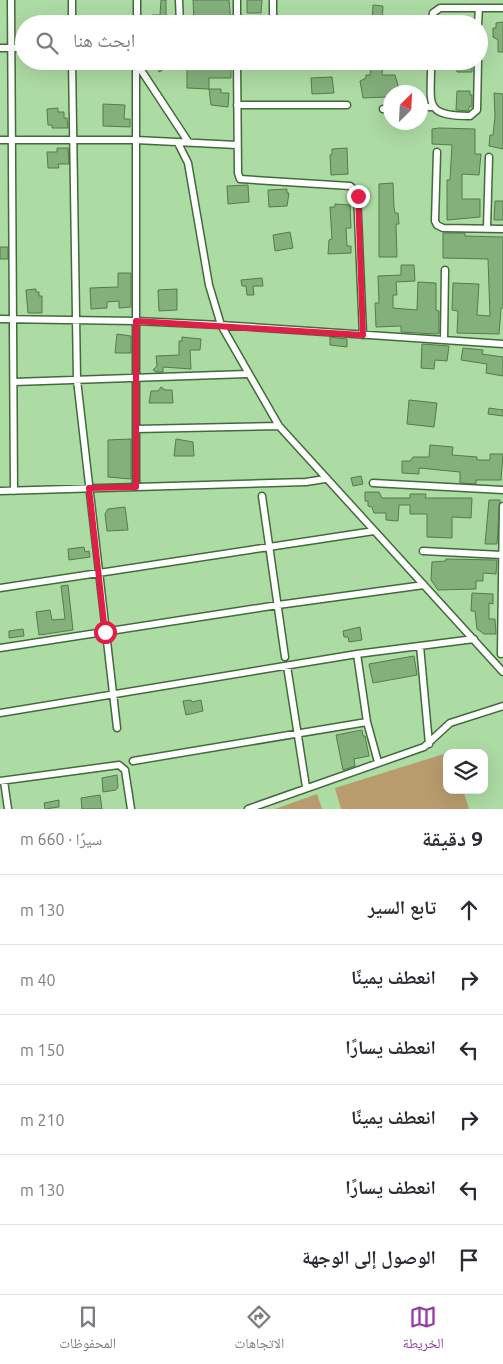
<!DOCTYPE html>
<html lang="ar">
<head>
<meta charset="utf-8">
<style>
  body { margin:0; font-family:Ubuntu,"Noto Naskh Arabic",sans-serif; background:#f2f2f3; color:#2b2b33; direction:rtl }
  .controls { position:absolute; right:15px; bottom:15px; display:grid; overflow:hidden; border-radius:10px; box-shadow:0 5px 20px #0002 }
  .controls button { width:45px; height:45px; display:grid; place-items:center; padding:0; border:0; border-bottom:1px solid #e1e1e2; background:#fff; color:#2b2b33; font:25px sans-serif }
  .compass { position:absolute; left:383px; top:85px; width:45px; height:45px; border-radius:50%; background:#fff; box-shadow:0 5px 20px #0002; rotate:24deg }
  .stop { position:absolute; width:15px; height:15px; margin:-11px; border:4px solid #e11d48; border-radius:50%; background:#fff }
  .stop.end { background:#e11d48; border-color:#fff; box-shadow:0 1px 5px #0008 }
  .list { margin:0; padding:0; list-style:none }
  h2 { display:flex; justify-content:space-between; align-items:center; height:65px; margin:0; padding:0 20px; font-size:21px }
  h2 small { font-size:16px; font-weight:400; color:#7c7c81 }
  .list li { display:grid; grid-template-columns:32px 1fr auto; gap:15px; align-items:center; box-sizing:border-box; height:70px; padding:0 20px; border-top:1px solid #e1e1e2 }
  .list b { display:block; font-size:19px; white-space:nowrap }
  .list em { font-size:16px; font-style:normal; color:#7c7c81 }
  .icon { flex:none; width:28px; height:28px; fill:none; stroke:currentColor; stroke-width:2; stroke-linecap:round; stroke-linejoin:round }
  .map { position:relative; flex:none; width:503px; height:809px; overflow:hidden; direction:ltr }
  .search { position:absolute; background:#fff; box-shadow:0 5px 20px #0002; left:15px; right:15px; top:15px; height:55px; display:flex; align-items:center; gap:12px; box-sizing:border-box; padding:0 18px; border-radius:28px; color:#7c7c81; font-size:19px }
  .sheet { height:485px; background:#fff }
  nav { display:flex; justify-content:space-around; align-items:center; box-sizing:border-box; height:70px; border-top:1px solid #e1e1e2; background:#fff; font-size:14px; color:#7c7c81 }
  nav a { display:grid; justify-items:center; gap:2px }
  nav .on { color:#953ca7 }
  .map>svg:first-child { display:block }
  .green { fill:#b89c6d }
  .building { fill:#84b07c; stroke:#537c4b }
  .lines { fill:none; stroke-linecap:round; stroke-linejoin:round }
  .minor-casing { stroke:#426b3a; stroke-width:9 }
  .minor { stroke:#fff; stroke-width:6 }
  .route { stroke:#e11d48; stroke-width:6 }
</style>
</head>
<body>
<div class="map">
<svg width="503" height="809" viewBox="0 0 503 809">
  <rect width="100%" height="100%" fill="#addba4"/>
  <path class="green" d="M447 753V790H463L469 809H341L335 788Z
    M317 794 322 809H275Z"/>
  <path class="building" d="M161 0H166V15L169 16V24H152V15H160Z
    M193 0H229L231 24H196L194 21Z
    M247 0H262L261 13H247Z
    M373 5 383 6 382 24H372Z
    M503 22V52H498V40L493 37V28H496V23Z
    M154 61H168L170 66 159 72Z
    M219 61H231V78H209V89L187 88V68L219 67Z
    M371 61H383L382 75H395L400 92H390L389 97 363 98 360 81 366 78V75H370Z
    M457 61H472V72H457Z
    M332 77 334 93 312 94 311 78Z
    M209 89H221V93H229L228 107 211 105Z
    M457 91H470V95H472V107L470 106 468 111 456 110Z
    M494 93 503 94V149L489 146 490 135H493L495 116Z
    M103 104 125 105 124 119H130V127L103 126Z
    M58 108V112H64V118H67L68 128H52V125H48L47 109Z
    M439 128 475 129V154H481L479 175 462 174V199H480V217L447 220V180H450L452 145 432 144V129Z
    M57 148H68L69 164H58L59 168H48L47 152H57Z
    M347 148 348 174 331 175 330 155 332 154V149Z
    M393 183 394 207 395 213H398L399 224H396L397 257H379V184Z
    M248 185 249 202 228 204 227 186Z
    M287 189V193H289L287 206 269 207 268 190Z
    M495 201H503V220H494Z
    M335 204 350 205 351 228H346L347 246H351V253L328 254 329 240 332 239 330 207H335Z
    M290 232 293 248 275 251 273 235Z
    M443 233H465V236L503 237V308H501L499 334 457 333 458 311 452 310 453 283 479 284 477 315 490 316 488 259 443 258Z
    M0 247H8V259H0Z
    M401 265H414L415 281 396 282 397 295H393V308L417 310 418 282 436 283V310L439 311V333L436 334 401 332V326L376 327 375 303H379L378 276 401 275Z
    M118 273H131V307L119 308V301L107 302V308L91 309 90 288 118 287Z
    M262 278 263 286H253L254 295H247L246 286H242L241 280Z
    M36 289V292H39V296H42V313H28L26 290Z
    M177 289V310L159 311 158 290Z
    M117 334 131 336V353H115Z
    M182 337 201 339 200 350H190L191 369 163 367V372H156L153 370 157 366 156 356 179 355V341H182Z
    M330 337 347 339V347L330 345Z
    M422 344 449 346 447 361 435 360 434 369 421 368Z
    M463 348 483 350 482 354 503 357V376L486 373 487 364 461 360Z
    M161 387 165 390H172L173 403H149L151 391H158Z
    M409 400 437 403 434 427 407 424Z
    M489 408 503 410V416L488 414Z
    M131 439V479L108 477V440Z
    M176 439 193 442 194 456H174Z
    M430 445 453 447 452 455 477 457V460H490V454H503L501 480H476V484L460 483V472L419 468V474L402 473V461H410L413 457H429Z
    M361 476 363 484 353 486 351 478Z
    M365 492H379L382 498H410V494H426L425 498H472L471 518 452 517V538L427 537V514H410V505H399L398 521 386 520V513H374L372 507 368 506V501H365Z
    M489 500H500L497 544H485Z
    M125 507 128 530 107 531 105 514 108 509Z
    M84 547 85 552 89 551 90 557 69 560 68 549Z
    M446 559 497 560 496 574 483 573V581H476V589L438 590 431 580 432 562 446 561Z
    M68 585 73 630 39 635 36 612 50 610 52 620 65 619 61 586Z
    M472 593 493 594V604L489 603V619H495L496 634H484L477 629 475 611H471Z
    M360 627 362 640 349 642 348 637H344L343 631Z
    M23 629 24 636 9 638V631Z
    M414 656 417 675 373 683 369 664Z
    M191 700 192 702 201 700 203 711 186 715 183 701Z
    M362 730 363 736H365L369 756 354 759 355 766 343 770 336 735Z
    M117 775 118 787 116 790 103 792 102 778Z
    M100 795 102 809H82L81 798Z
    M59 800V807L45 809 44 803Z"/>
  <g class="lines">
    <g class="minor-casing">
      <path id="minor" d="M11 0 14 491
        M72 0V24
        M179 0 180 24
        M273 0V24
        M479 8H503
        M137 24V0
        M237 24V0
        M431 24 433 13 440 8H479L478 24
        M0 48H24
        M72 61 77 380 117 728
        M237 61 238 173 240 179 350 186 357 192 363 335
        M431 61C432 103 421 116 470 116L477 110 478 61
        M137 64 189 143
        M237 105H347
        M420 107H434
        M383 109H390
        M0 140H136L237 145
        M178 143 188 163 209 285 221 325 279 426 503 672
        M437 152 435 221 437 225 443 228 503 229
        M487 228 489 157
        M0 319 136 321 221 325 503 344
        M444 340 445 270
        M14 382 247 374
        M136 429 279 426
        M373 483 503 490
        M136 487V61
        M0 491 306 482 325 479
        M262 496 285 657
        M423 551 502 555
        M0 588 374 531
        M420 646 429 744
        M0 648 278 605 424 585
        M357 654 367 722 378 762
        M501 654 503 506
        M287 666 306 787
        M0 713 357 654 474 639
        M133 761 367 722
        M0 781 119 765 125 770 131 809
        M4 781 8 809
        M248 809 424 747 450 723 503 706"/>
    </g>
    <use href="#minor" class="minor"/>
  </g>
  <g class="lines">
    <path class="route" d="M105 632 89 488 136 487V321L363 335 358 196"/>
  </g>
</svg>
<div class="controls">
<button><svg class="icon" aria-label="layers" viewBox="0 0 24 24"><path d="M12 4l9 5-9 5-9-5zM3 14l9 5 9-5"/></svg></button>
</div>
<svg class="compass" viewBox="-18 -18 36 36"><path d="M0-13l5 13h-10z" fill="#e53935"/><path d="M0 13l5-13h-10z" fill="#7c7c81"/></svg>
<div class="stop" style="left:105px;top:632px"></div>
<div class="stop end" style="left:358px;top:196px"></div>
<div class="search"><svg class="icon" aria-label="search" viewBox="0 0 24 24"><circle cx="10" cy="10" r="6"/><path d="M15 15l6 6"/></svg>ابحث هنا</div>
</div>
<section class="sheet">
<h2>9 دقيقة<small>سيرًا · 660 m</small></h2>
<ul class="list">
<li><svg class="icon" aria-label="ahead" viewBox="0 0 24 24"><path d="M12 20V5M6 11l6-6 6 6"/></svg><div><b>تابع السير</b></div><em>130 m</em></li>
<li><svg class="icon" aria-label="right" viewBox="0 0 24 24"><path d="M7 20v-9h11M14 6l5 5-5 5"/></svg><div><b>انعطف يمينًا</b></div><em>40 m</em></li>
<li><svg class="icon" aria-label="left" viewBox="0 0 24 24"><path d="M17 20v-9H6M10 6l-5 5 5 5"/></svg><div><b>انعطف يسارًا</b></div><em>150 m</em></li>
<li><svg class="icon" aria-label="right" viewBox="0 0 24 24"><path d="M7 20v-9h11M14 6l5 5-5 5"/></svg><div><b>انعطف يمينًا</b></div><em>210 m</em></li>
<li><svg class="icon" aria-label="left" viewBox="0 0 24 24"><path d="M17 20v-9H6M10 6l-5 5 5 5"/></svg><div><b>انعطف يسارًا</b></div><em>130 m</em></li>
<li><svg class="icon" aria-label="arrive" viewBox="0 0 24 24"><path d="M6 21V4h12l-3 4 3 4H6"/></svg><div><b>الوصول إلى الوجهة</b></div></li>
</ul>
</section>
<nav>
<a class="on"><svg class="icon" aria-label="map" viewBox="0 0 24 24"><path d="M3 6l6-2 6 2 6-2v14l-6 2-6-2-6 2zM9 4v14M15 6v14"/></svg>الخريطة</a>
<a><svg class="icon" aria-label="directions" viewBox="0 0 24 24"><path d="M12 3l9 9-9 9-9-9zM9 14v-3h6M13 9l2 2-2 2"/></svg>الاتجاهات</a>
<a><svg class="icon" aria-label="saved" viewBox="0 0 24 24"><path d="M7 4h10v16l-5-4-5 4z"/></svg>المحفوظات</a>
</nav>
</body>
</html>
